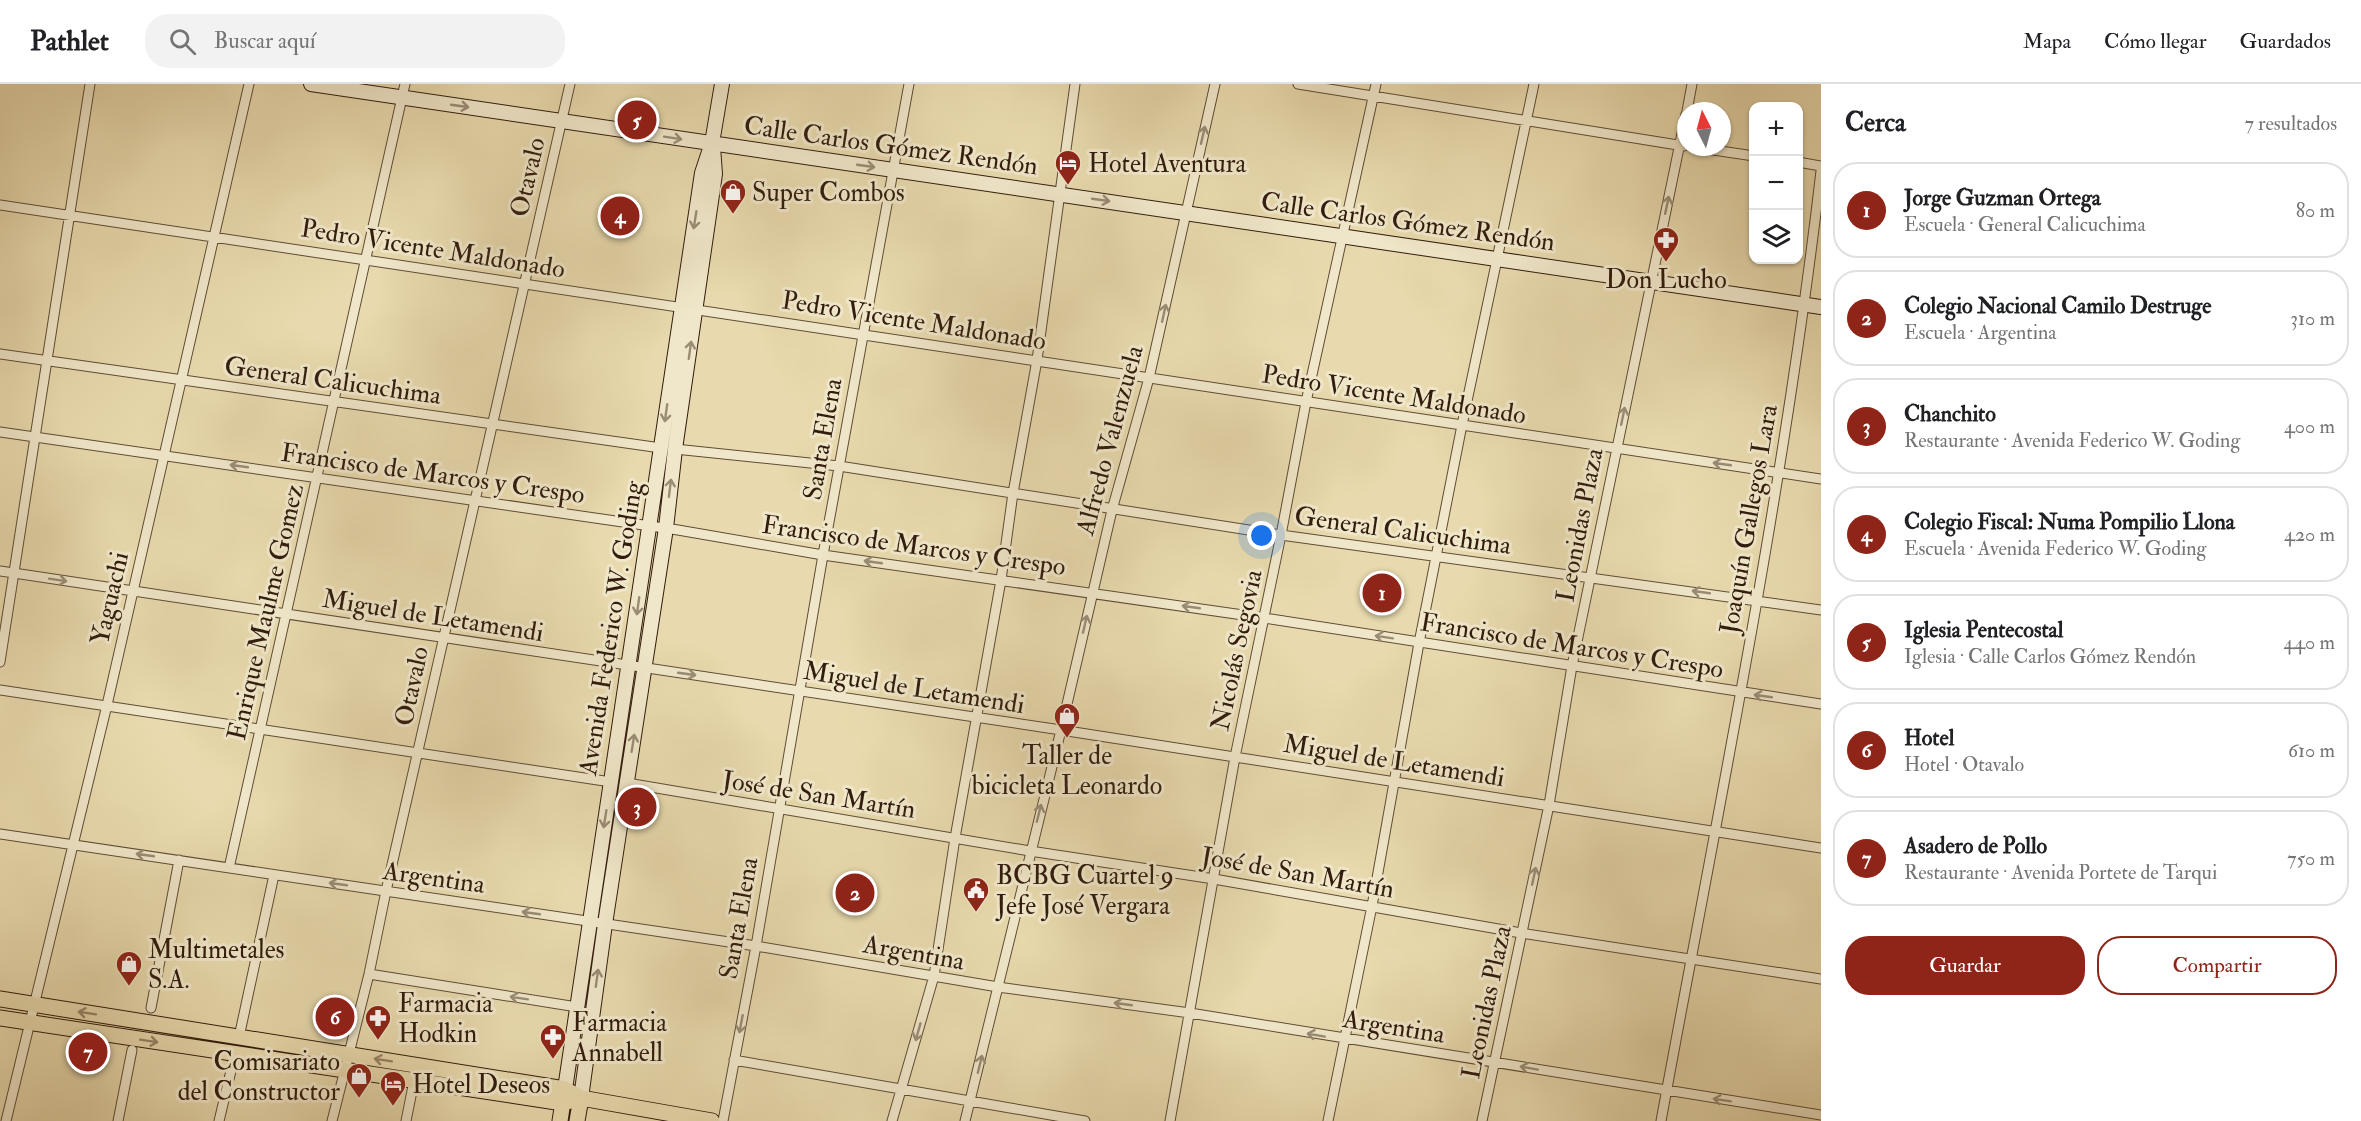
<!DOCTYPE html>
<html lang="es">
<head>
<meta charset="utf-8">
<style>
  body { margin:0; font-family:"IM FELL Double Pica",serif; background:#f2f2f2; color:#202124 }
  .controls { position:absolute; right:18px; top:18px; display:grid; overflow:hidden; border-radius:12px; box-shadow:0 2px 4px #0004 }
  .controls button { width:54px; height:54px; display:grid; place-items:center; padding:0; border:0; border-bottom:2px solid #e0e0e0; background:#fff; color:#202124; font:30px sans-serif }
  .compass { position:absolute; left:1677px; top:18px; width:54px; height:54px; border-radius:50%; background:#fff; box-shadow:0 2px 4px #0004; rotate:354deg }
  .you { position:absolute; left:1262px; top:452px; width:21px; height:21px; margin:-15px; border:4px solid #fff; border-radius:50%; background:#1a73e8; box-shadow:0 0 0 9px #1a73e833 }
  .badge { display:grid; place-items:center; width:39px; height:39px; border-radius:50%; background:#8f2418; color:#fff; font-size:20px; font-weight:700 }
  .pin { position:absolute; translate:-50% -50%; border:3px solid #fff; box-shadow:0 2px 6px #0006 }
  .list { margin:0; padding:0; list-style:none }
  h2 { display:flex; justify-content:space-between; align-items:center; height:78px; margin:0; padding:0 24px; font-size:26px }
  h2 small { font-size:20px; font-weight:400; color:#757577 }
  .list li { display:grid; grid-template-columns:39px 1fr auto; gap:18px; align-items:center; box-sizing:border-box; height:96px; margin:0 12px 12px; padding:0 12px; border:2px solid #e0e0e0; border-radius:24px }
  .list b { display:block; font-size:22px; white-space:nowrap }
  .list p { margin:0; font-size:20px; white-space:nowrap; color:#757577 }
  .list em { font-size:20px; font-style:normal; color:#757577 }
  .actions { display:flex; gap:12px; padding:18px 24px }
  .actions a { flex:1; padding:14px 0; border:2px solid #8f2418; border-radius:24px; text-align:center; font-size:21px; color:#8f2418 }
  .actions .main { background:#8f2418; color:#fff }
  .icon { flex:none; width:33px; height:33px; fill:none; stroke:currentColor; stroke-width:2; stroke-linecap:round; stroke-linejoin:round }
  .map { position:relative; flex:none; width:1821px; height:1037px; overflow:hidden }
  header { display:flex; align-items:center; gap:36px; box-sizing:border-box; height:84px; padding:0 30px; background:#fff; border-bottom:2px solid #e0e0e0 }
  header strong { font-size:28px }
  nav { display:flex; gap:33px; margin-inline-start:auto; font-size:21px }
  .search { width:420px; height:54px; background:#f2f2f2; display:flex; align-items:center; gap:15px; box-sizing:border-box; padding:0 21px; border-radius:24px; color:#757577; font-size:22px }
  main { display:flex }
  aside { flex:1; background:#fff }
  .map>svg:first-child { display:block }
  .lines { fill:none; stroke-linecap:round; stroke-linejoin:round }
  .street-casing { stroke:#5f4c35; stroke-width:11 }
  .secondary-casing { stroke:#311c0d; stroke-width:16 }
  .primary-casing { stroke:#311c0d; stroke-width:17 }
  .street { stroke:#f0e7ca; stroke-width:9 }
  .secondary { stroke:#f0e7ca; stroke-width:14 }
  .primary { stroke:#e8daae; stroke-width:15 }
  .oneway { stroke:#9a8c75 }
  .oneway2 { stroke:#968466 }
  .labels { text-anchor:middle; stroke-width:6; stroke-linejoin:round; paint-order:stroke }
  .street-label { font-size:26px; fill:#311c0d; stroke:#f0e7ca }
  .poi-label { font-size:26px; fill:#311c0d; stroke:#f0e7ca; text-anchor:start }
</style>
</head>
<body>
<header>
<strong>Pathlet</strong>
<div class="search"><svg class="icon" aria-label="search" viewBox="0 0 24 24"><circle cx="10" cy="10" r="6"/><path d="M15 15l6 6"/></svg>Buscar aquí</div>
<nav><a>Mapa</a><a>Cómo llegar</a><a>Guardados</a></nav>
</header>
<main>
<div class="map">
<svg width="1821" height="1037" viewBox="0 0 1821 1037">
  <rect width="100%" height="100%" fill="#e8daae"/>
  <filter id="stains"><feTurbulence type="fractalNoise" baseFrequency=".00333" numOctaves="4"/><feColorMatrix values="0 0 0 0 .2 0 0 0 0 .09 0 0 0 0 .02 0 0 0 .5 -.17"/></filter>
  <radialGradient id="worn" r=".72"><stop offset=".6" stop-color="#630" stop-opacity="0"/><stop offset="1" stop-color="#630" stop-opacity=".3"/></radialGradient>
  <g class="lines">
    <g class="street-casing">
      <path id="street" d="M1298 0 1684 62
        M1687 27 1692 0
        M1693 63 1754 72
        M1798 78 1821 82
        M0 121 1821 395
        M0 270 661 364
        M0 348 678 446 823 471 1264 534 1821 620
        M675 365 839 382 1281 451 1821 526
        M0 487 1061 646 1821 764
        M0 578 90 0
        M0 606 611 698
        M627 699 1030 767 1214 795 1521 849 1821 895
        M0 750 756 862 998 903 1190 929 1821 1031
        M229 784 405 0
        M369 890 577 923
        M151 924 179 776
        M239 953 274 791
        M734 976 1085 1037
        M6 1037 107 621 249 0
        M118 1037 132 966
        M219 1037 235 970
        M332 1037 369 890 386 807 570 0
        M406 1037 414 997
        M723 1037 756 862 823 471 909 0
        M892 1037 934 892 955 754 1001 496 1013 409 1037 276 1075 0
        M965 1037 1061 646 1112 426 1149 294 1215 0
        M1170 1037 1235 673 1281 451 1306 318 1376 0
        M1328 1037 1372 822 1419 559 1462 341 1534 0
        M1482 1037 1549 721 1572 582 1686 30
        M1661 1037C1719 721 1784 406 1821 87"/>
    </g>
    <g class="secondary-casing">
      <path id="secondary" d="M311 0 1821 223
        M565 1005 702 89 712 59 722 0
        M581 1014 605 840 666 444 675 365 715 90 713 63"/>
    </g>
    <g class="primary-casing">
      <path id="primary" d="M0 915 565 1005 581 1014 712 1037
        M0 934 563 1019 581 1014
        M560 1037 564 1011
        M577 1037 581 1014"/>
    </g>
    <use href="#street" class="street"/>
    <use href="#secondary" class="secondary"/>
    <use href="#primary" class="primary"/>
  </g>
  <defs><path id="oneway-shaft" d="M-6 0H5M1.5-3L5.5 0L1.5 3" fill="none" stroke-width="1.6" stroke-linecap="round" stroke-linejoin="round" transform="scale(1.5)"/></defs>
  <g class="oneway">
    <use href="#oneway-shaft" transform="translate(460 22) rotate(8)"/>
    <use href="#oneway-shaft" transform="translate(1203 51) rotate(-77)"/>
    <use href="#oneway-shaft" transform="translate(673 54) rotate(9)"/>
    <use href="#oneway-shaft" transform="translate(866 82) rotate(8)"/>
    <use href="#oneway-shaft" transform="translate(1101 116) rotate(8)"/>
    <use href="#oneway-shaft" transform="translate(1667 121) rotate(-78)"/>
    <use href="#oneway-shaft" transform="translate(695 136) rotate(99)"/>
    <use href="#oneway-shaft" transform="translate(1164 229) rotate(-78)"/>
    <use href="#oneway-shaft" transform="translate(690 266) rotate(-82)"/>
    <use href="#oneway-shaft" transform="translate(666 329) rotate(98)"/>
    <use href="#oneway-shaft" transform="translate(1623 332) rotate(-78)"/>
    <use href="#oneway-shaft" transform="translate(1722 380) rotate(-172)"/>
    <use href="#oneway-shaft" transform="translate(239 382) rotate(-172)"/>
    <use href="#oneway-shaft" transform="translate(670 404) rotate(-83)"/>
    <use href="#oneway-shaft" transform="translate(873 478) rotate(-172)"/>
    <use href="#oneway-shaft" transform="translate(58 496) rotate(9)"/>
    <use href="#oneway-shaft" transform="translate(1701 508) rotate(-172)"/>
    <use href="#oneway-shaft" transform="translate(638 522) rotate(98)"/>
    <use href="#oneway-shaft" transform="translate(1191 523) rotate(-172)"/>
    <use href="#oneway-shaft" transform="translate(1085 540) rotate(-77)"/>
    <use href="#oneway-shaft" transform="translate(1384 553) rotate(-171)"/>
    <use href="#oneway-shaft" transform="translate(687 590) rotate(8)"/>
    <use href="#oneway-shaft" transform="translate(1763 612) rotate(-172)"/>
    <use href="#oneway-shaft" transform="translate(633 659) rotate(-81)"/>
    <use href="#oneway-shaft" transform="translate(1039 729) rotate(-76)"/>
    <use href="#oneway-shaft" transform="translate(605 735) rotate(99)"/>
    <use href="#oneway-shaft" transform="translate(145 771) rotate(-172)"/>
    <use href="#oneway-shaft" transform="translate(1534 792) rotate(-78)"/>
    <use href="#oneway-shaft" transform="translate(338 800) rotate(-172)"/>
    <use href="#oneway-shaft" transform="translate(531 829) rotate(-172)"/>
    <use href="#oneway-shaft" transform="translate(597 894) rotate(-82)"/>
    <use href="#oneway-shaft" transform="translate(519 914) rotate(-171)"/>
    <use href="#oneway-shaft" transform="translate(1123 920) rotate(-172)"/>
    <use href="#oneway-shaft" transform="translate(741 940) rotate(101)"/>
    <use href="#oneway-shaft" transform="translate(918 948) rotate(106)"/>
    <use href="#oneway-shaft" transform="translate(1316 951) rotate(-170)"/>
    <use href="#oneway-shaft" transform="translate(980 980) rotate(-76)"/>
    <use href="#oneway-shaft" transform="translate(1529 984) rotate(-170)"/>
    <use href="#oneway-shaft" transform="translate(1722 1016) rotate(-171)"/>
  </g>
  <g class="oneway2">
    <use href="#oneway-shaft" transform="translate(87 929) rotate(-171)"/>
    <use href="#oneway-shaft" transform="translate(149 957) rotate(9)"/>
    <use href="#oneway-shaft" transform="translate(383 976) rotate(-171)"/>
  </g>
  <defs>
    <g id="hotel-pin" transform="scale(1.35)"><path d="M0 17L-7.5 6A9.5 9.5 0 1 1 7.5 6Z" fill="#8f2418" stroke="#f0e7ca"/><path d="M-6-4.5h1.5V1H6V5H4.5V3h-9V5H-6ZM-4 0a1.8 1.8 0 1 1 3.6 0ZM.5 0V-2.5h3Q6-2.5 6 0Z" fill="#fff"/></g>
    <g id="shop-pin" transform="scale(1.35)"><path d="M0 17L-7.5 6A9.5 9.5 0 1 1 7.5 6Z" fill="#8f2418" stroke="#f0e7ca"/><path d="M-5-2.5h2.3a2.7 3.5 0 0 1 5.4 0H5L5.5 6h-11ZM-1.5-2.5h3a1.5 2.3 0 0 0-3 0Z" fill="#fff"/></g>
    <g id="pharmacy-pin" transform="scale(1.35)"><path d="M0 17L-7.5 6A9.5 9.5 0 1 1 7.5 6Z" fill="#8f2418" stroke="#f0e7ca"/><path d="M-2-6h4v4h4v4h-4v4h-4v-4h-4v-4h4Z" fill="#fff"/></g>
    <g id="civic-pin" transform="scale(1.35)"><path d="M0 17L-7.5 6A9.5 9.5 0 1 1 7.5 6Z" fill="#8f2418" stroke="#f0e7ca"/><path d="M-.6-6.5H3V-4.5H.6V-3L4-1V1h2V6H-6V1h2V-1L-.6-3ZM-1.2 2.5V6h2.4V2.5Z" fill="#fff"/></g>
  </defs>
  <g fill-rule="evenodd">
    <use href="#hotel-pin" x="1068" y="79"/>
    <use href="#shop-pin" x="733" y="108"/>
    <use href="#pharmacy-pin" x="1666" y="156"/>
    <use href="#shop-pin" x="1067" y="632"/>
    <use href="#civic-pin" x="976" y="806"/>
    <use href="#shop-pin" x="129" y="880"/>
    <use href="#pharmacy-pin" x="378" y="934"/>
    <use href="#pharmacy-pin" x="553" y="953"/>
    <use href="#shop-pin" x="359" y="992"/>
    <use href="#hotel-pin" x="393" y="1000"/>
  </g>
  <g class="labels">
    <g class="street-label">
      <text transform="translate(891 61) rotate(8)" y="9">Calle Carlos Gómez Rendón</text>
      <text transform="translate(527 93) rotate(-77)" y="9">Otavalo</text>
      <text transform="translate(1408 137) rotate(8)" y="9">Calle Carlos Gómez Rendón</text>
      <text transform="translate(433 164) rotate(9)" y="9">Pedro Vicente Maldonado</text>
      <text transform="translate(914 236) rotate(9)" y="9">Pedro Vicente Maldonado</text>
      <text transform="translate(333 296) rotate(8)" y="9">General Calicuchima</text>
      <text transform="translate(1394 310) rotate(9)" y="9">Pedro Vicente Maldonado</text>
      <text transform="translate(822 355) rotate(-80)" y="9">Santa Elena</text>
      <text transform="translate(1109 356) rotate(-75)" y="9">Alfredo Valenzuela</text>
      <text transform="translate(433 389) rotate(8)" y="9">Francisco de Marcos y Crespo</text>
      <text transform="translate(1748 435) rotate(-80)" y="9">Joaquín Gallegos Lara</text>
      <text transform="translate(1579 441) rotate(-79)" y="9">Leonidas Plaza</text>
      <text transform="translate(1403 446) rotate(8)" y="9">General Calicuchima</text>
      <text transform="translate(914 461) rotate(8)" y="9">Francisco de Marcos y Crespo</text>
      <text transform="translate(109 514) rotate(-77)" y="9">Yaguachi</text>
      <text transform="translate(265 528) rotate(-77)" y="9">Enrique Maulme Gomez</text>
      <text transform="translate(433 531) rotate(9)" y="9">Miguel de Letamendi</text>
      <text transform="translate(610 544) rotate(-81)" y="9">Avenida Federico W. Goding</text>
      <text transform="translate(1572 561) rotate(9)" y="9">Francisco de Marcos y Crespo</text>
      <text transform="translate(1236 566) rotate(-78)" y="9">Nicolás Segovia</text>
      <text transform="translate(411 602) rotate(-78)" y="9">Otavalo</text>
      <text transform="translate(914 603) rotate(9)" y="9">Miguel de Letamendi</text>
      <text transform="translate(1394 676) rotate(9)" y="9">Miguel de Letamendi</text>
      <text transform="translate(819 710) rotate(9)" y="9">José de San Martín</text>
      <text transform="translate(1298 788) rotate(10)" y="9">José de San Martín</text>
      <text transform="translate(434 793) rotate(8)" y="9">Argentina</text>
      <text transform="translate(738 834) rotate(-80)" y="9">Santa Elena</text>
      <text transform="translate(914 868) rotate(10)" y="9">Argentina</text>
      <text transform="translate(1486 918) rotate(-78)" y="9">Leonidas Plaza</text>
      <text transform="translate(1394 942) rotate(9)" y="9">Argentina</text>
    </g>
    <g class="poi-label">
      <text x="1088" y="88">Hotel Aventura</text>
      <text x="752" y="117">Super Combos</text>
      <text x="1666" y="204" text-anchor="middle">Don Lucho</text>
      <text x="1067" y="680" text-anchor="middle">Taller de<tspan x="1067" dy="30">bicicleta Leonardo</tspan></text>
      <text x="996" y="800">BCBG Cuartel 9<tspan x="996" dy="30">Jefe José Vergara</tspan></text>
      <text x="148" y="874">Multimetales<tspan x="148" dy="30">S.A.</tspan></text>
      <text x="398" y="928">Farmacia<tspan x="398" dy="30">Hodkin</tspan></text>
      <text x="572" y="947">Farmacia<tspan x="572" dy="30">Annabell</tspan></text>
      <text x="340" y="986" text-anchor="end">Comisariato<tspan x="340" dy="30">del Constructor</tspan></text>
      <text x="412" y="1009">Hotel Deseos</text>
    </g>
  </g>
  <rect width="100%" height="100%" filter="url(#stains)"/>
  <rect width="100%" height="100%" fill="url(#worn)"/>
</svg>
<div class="controls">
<button>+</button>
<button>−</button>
<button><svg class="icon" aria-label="layers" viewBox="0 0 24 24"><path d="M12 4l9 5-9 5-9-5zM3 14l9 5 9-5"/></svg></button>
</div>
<svg class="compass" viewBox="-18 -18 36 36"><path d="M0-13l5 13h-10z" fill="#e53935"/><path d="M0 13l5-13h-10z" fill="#757577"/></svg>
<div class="you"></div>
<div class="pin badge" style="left:1382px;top:509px">1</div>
<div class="pin badge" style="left:855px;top:809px">2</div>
<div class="pin badge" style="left:637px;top:723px">3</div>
<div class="pin badge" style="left:620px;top:132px">4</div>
<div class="pin badge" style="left:637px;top:36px">5</div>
<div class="pin badge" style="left:335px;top:933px">6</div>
<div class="pin badge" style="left:88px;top:968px">7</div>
</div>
<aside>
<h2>Cerca<small>7 resultados</small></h2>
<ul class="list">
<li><span class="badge">1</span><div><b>Jorge Guzman Ortega</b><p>Escuela · General Calicuchima</p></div><em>80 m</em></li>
<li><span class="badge">2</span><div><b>Colegio Nacional Camilo Destruge</b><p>Escuela · Argentina</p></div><em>310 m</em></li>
<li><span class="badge">3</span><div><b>Chanchito</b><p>Restaurante · Avenida Federico W. Goding</p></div><em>400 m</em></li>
<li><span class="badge">4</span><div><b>Colegio Fiscal: Numa Pompilio Llona</b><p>Escuela · Avenida Federico W. Goding</p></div><em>420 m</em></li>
<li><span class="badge">5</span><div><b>Iglesia Pentecostal</b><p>Iglesia · Calle Carlos Gómez Rendón</p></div><em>440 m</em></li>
<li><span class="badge">6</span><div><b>Hotel</b><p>Hotel · Otavalo</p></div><em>610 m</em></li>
<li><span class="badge">7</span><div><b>Asadero de Pollo</b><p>Restaurante · Avenida Portete de Tarqui</p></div><em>750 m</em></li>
</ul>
<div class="actions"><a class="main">Guardar</a><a>Compartir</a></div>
</aside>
</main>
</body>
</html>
